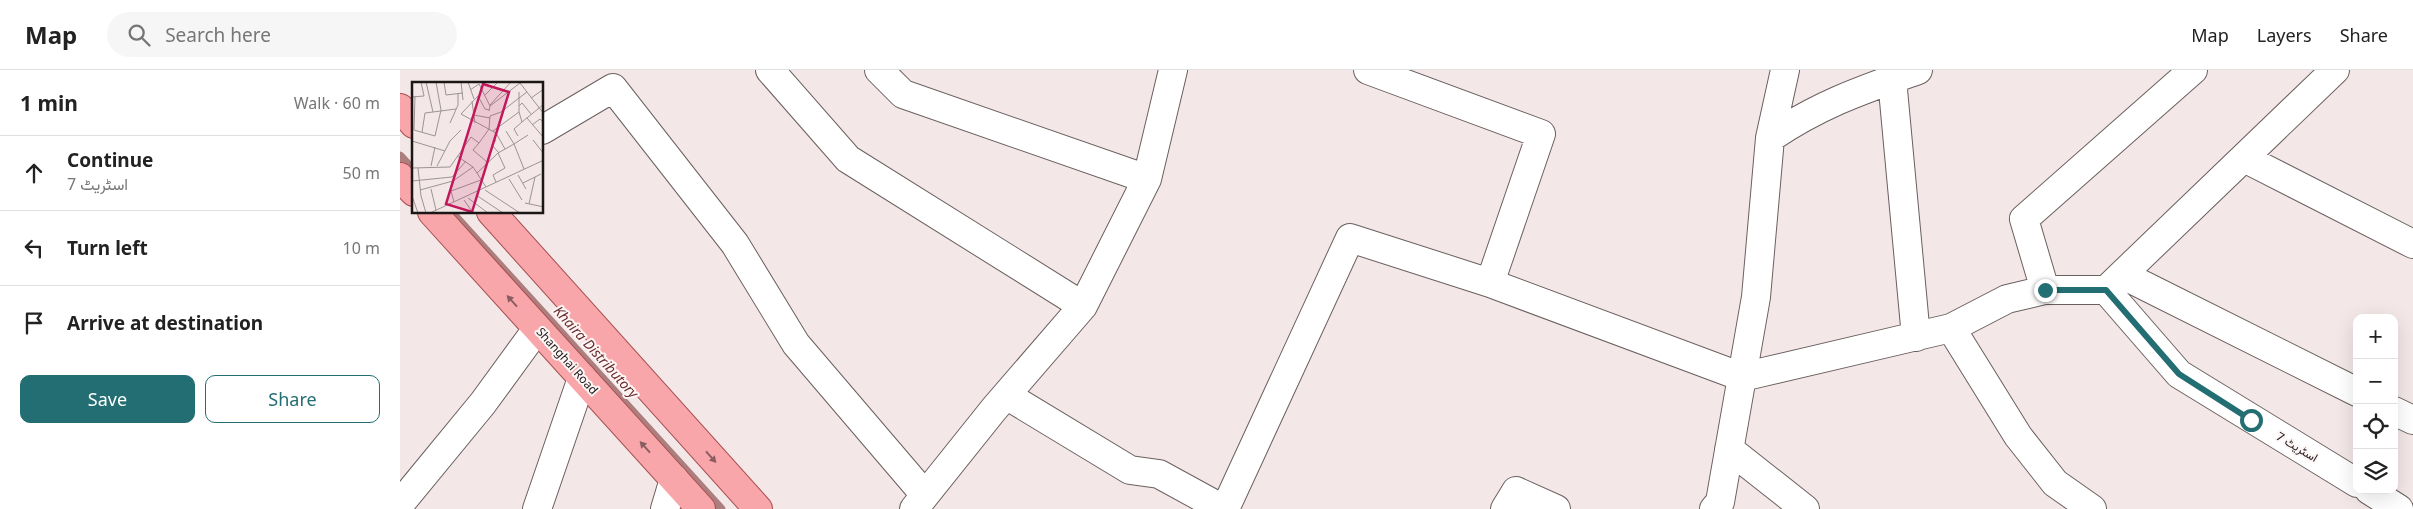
<!DOCTYPE html>
<html lang="en">
<head>
<meta charset="utf-8">
<style>
  body { margin:0; font-family:"Noto Sans",Vazirmatn,sans-serif; background:#f6f6f6; color:#222 }
  .controls { position:absolute; right:15px; bottom:15px; display:grid; overflow:hidden; border-radius:10px; box-shadow:0 5px 20px #0002 }
  .controls button { width:45px; height:45px; display:grid; place-items:center; padding:0; border:0; border-bottom:1px solid #e0e0e0; background:#fff; color:#222; font:25px sans-serif }
  .stop { position:absolute; width:15px; height:15px; margin:-11px; border:4px solid #226e72; border-radius:50%; background:#fff }
  .stop.end { background:#226e72; border-color:#fff; box-shadow:0 1px 5px #0008 }
  .list { margin:0; padding:0; list-style:none }
  h2 { display:flex; justify-content:space-between; align-items:center; height:65px; margin:0; padding:0 20px; font-size:21px }
  h2 small { font-size:16px; font-weight:400; color:#767676 }
  .list li { display:grid; grid-template-columns:32px 1fr auto; gap:15px; align-items:center; box-sizing:border-box; height:75px; padding:0 20px; border-top:1px solid #e0e0e0 }
  .list b { display:block; font-size:19px; white-space:nowrap }
  .list p { margin:0; font-size:16px; white-space:nowrap; color:#767676 }
  .list em { font-size:16px; font-style:normal; color:#767676 }
  .actions { display:flex; gap:10px; padding:15px 20px }
  .actions a { flex:1; padding:11px 0; border:1px solid #226e72; border-radius:10px; text-align:center; font-size:18px; color:#226e72 }
  .actions .main { background:#226e72; color:#fff }
  .icon { flex:none; width:28px; height:28px; fill:none; stroke:currentColor; stroke-width:2; stroke-linecap:round; stroke-linejoin:round }
  .map { position:relative; flex:none; width:2013px; height:439px; overflow:hidden }
  header { display:flex; align-items:center; gap:30px; box-sizing:border-box; height:70px; padding:0 25px; background:#fff; border-bottom:1px solid #e0e0e0 }
  header strong { font-size:24px }
  nav { display:flex; gap:28px; margin-inline-start:auto; font-size:18px }
  .search { width:350px; height:45px; background:#f6f6f6; display:flex; align-items:center; gap:12px; box-sizing:border-box; padding:0 18px; border-radius:28px; color:#767676; font-size:19px }
  main { display:flex }
  aside { flex:1; background:#fff }
  .map>svg:first-child { display:block }
  .lines { fill:none; stroke-linecap:round; stroke-linejoin:round }
  .stream { stroke:#ac7e7d; stroke-width:9 }
  .street-casing { stroke:#6a605f; stroke-width:30 }
  .primary-casing { stroke:#a74e50; stroke-width:30 }
  .street { stroke:#fff; stroke-width:28 }
  .primary { stroke:#f8a6a9; stroke-width:28 }
  .oneway { fill:#8a5e60 }
  .route { stroke:#226e72; stroke-width:6 }
  .labels { text-anchor:middle; stroke-width:4; stroke-linejoin:round; paint-order:stroke }
  .street-label { font-size:12px; fill:#1b1717; stroke:#fef5f5 }
  .water-label { font-size:14px; font-style:italic; fill:#682b2d; stroke:#fef5f5 }
  .inset-road { fill:none; stroke:#9d9494; stroke-width:1 }
  .view { fill:#c2185b; fill-opacity:0.15; stroke:#c2185b; stroke-width:2.5 }
  .inset-edge { fill:none; stroke:#1b1717; stroke-width:2.5 }
</style>
</head>
<body>
<header>
<strong>Map</strong>
<div class="search"><svg class="icon" aria-label="search" viewBox="0 0 24 24"><circle cx="10" cy="10" r="6"/><path d="M15 15l6 6"/></svg>Search here</div>
<nav><a>Map</a><a>Layers</a><a>Share</a></nav>
</header>
<main>
<aside>
<h2>1 min<small>Walk · 60 m</small></h2>
<ul class="list">
<li><svg class="icon" aria-label="ahead" viewBox="0 0 24 24"><path d="M12 20V5M6 11l6-6 6 6"/></svg><div><b>Continue</b><p>اسٹریٹ 7</p></div><em>50 m</em></li>
<li><svg class="icon" aria-label="left" viewBox="0 0 24 24"><path d="M17 20v-9H6M10 6l-5 5 5 5"/></svg><div><b>Turn left</b></div><em>10 m</em></li>
<li><svg class="icon" aria-label="arrive" viewBox="0 0 24 24"><path d="M6 21V4h12l-3 4 3 4H6"/></svg><div><b>Arrive at destination</b></div></li>
</ul>
<div class="actions"><a class="main">Save</a><a>Share</a></div>
</aside>
<div class="map">
<svg width="2013" height="439" viewBox="0 0 2013 439">
  <rect width="100%" height="100%" fill="#f3e7e7"/>
  <g class="lines">
    <path class="stream" d="M0 86 14 101
      M51 142 321 439"/>
    <g class="street-casing">
      <path id="street" d="M370 0 448 89 683 236
        M479 0 503 24 747 109
        M968 0 1141 64 1090 213 1342 307 1551 258 1618 366 1655 413 1692 439
        M1492 9 1516 267
        M142 60 213 18 335 174 396 274 525 425
        M1370 68C1420 34 1462 20 1518 0
        M1844 88 2013 174
        M1723 205 1957 322
        M1645 220 1624 149 1793 0
        M1706 220 1779 304 1957 413
        M1551 258 1607 229 1645 220H1706L1935 0
        M606 325 730 400 759 404 823 439
        M1994 341 2013 350
        M1329 379 1405 439
        M1969 420 1999 439
        M0 434 83 333 137 259
        M137 439 182 308
        M265 439 274 409
        M514 439 594 339 683 236 747 109 773 0
        M825 439 950 168 1090 213
        M1105 439 1116 421 1156 439
        M1314 439 1320 432 1356 227 1370 68 1385 0"/>
    </g>
    <g class="primary-casing">
      <path id="primary" d="M0 38 14 54
        M0 107 14 122
        M32 142 301 439
        M91 142 358 439"/>
    </g>
    <use href="#street" class="street"/>
    <use href="#primary" class="primary"/>
  </g>
  <defs><path id="oneway-solid" d="M-6-.8H1V-3.2L6.5 0L1 3.2V.8H-6Z" transform="scale(1.25)"/></defs>
  <g class="oneway">
    <use href="#oneway-solid" transform="translate(112 231) rotate(-132)"/>
    <use href="#oneway-solid" transform="translate(245 377) rotate(-132)"/>
    <use href="#oneway-solid" transform="translate(311 387) rotate(48)"/>
  </g>
  <g class="lines">
    <path class="route" d="M1645 220H1706L1779 304 1851 350"/>
  </g>
  <g class="labels">
    <g class="street-label">
      <text transform="translate(167 291) rotate(48)" y="4">Shanghai Road</text>
      <text transform="translate(1897 377) rotate(31)" y="4">اسٹریٹ 7</text>
    </g>
    <g class="water-label">
      <text transform="translate(196 282) rotate(48)" y="5">Khaira Distributory</text>
    </g>
  </g>
  <g transform="translate(12 12)">
    <rect width="131" height="131" fill="#f3e7e7"/>
    <path class="inset-road" d="M14 0 21 30 44 27M32 0 34 13 51 11M49 0 51 18M56 0 62 17M108 1 132 32M58 8 67 2 78 24 77 29M73 13 86 0M3 14 2 48 23 54 29 28 24 0M0 15 12 14 9 0M119 16 132 7M60 19 63 41M78 23 99 0M78 24 108 1M107 24 110 21 119 32M77 28 73 27 66 14 49 32 84 51 93 67M107 30 110 40 132 22M62 33 78 36M115 36 132 56M38 41 46 23V11M120 43 128 37 132 41M81 49 107 30V16L115 10M94 49 102 62 116 53M10 50 13 31 21 30M106 54 102 47 110 40M84 58 80 63 87 71M121 58 132 72M0 59 33 69M67 61 61 68 75 80M86 71 102 62 112 87M45 74 61 85 74 105M19 84 23 65M25 84 38 59 49 48M0 86 38 85 59 55 67 61 77 47 78 34 89 30 107 16V10M6 86 9 114 14 131M65 91 86 71 93 86 81 93 84 100M106 93 114 107M97 97 110 118M0 99 40 95 54 79M111 101 129 92M19 107 24 128M8 108 41 99 61 85M73 108 108 131M64 113 91 131M0 114 6 131M56 116 76 131M52 118 61 131M42 120 39 109 69 98M113 121 132 125M117 122 123 95M18 131 132 78"/>
    <path class="view" d="M71 2 97 10 60 130 34 122Z"/>
    <rect width="131" height="131" class="inset-edge"/>
  </g>
</svg>
<div class="controls">
<button>+</button>
<button>−</button>
<button><svg class="icon" aria-label="locate" viewBox="0 0 24 24"><circle cx="12" cy="12" r="6"/><path d="M12 2v4M12 18v4M2 12h4M18 12h4"/></svg></button>
<button><svg class="icon" aria-label="layers" viewBox="0 0 24 24"><path d="M12 4l9 5-9 5-9-5zM3 14l9 5 9-5"/></svg></button>
</div>
<div class="stop" style="left:1851px;top:350px"></div>
<div class="stop end" style="left:1645px;top:220px"></div>
</div>
</main>
</body>
</html>
